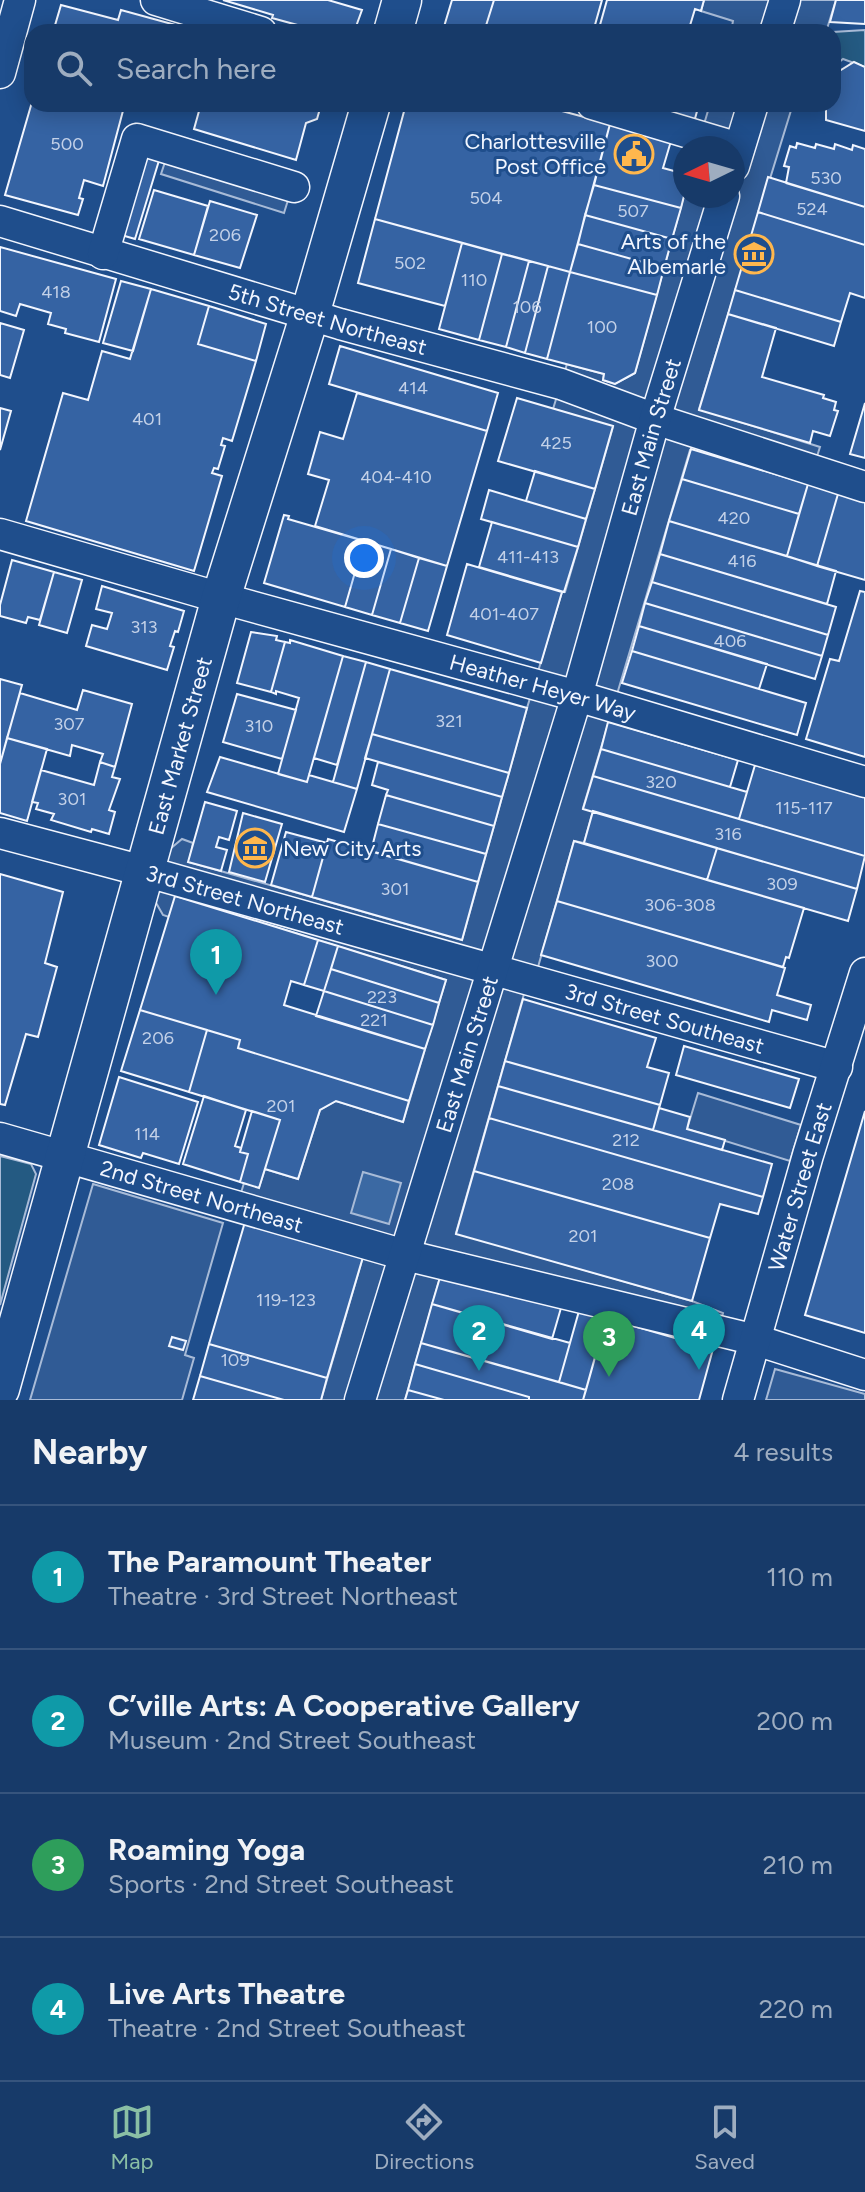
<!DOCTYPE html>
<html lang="en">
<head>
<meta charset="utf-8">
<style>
  body { margin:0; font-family:Figtree,sans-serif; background:#244571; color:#f1f3f6 }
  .compass { position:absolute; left:673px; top:136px; width:72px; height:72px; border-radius:50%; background:#173a69; box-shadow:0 4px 20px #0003; rotate:265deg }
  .you { position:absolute; left:364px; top:558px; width:28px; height:28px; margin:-20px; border:6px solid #fff; border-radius:50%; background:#1a73e8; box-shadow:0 0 0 12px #1a73e833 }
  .badge { display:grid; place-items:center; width:52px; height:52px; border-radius:50%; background:#8abfa5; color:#fff; font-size:26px; font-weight:700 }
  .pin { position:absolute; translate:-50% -66px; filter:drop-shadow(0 2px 4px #0008) }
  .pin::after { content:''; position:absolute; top:42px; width:28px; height:24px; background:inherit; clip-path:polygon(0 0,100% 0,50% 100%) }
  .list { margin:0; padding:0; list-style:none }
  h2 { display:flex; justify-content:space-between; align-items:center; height:104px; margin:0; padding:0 32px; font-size:34px }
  h2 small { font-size:26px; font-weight:400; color:#9eadc0 }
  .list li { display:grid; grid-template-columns:52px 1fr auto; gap:24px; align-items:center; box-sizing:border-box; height:144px; padding:0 32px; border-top:2px solid #36547d }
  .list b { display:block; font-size:30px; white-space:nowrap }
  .list p { margin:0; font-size:26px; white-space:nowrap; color:#9eadc0 }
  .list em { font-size:26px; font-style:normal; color:#9eadc0 }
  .icon { flex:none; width:44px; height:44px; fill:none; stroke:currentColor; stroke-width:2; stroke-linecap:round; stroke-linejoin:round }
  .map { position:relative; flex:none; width:865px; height:1400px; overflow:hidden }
  .search { position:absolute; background:#173a69; box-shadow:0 4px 20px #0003; left:24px; right:24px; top:24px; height:88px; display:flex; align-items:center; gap:20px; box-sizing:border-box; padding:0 28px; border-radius:24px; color:#9eadc0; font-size:30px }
  .sheet { height:680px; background:#173a69 }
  nav { display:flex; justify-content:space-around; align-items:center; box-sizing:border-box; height:112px; border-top:2px solid #36547d; background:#173a69; font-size:22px; color:#9eadc0 }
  nav a { display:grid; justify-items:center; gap:4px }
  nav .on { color:#8abfa5 }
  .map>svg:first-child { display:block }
  .green { fill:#245a82; stroke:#a8bbd7; stroke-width:2 }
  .parking { fill:#305b95; stroke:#a8bbd7; stroke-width:2 }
  .water { fill:#3b69a3; stroke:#a8bbd7; stroke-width:2 }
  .building { fill:#3563a3; stroke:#f2f6ff; stroke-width:2 }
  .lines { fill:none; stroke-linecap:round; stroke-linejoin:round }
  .minor-casing { stroke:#f2f6ff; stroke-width:33 }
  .major-casing { stroke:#f2f6ff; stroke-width:41 }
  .minor { stroke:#1f4e8c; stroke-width:30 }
  .major { stroke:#1f4e8c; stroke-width:38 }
  .labels { text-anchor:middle; stroke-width:6; stroke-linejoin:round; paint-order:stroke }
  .number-label { font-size:18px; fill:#c3d1e8 }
  .poi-label { font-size:22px; fill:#f2f6ff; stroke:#1f4e8c; text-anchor:end }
  .street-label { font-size:22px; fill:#f2f6ff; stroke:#1f4e8c }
</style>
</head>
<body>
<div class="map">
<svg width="865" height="1400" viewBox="0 0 865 1400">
  <rect width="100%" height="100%" fill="#1f4e8c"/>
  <path class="green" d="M865 30V67L843 59 833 67V32Z
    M0 1156 31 1164 36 1174 0 1305Z"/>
  <path class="parking" d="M704 0H836L826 32H731L733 21 701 11Z
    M710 104H793L699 409 820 447 808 484 690 450 583 808 593 811 584 843 574 841 536 974 526 987 456 1233 692 1301 723 1313 713 1349 441 1274 405 1400H321L363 1257 237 1206 244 1183 259 1187 265 1169 298 1179 320 1110 336 1101 403 1122 446 980 176 896 169 917 163 915 155 901 170 849 182 839 193 843 189 862 462 940 527 708 562 592H565L613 427 553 409 567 364 604 374 603 380 615 384 635 373 685 192V196H733V148H697Z
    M166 159 289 197 284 213 161 174Z
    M698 1093 801 1125 790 1161 687 1129Z
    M93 1184 223 1223 185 1355 194 1358 182 1400H30Z
    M775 1369 865 1394V1400H766Z"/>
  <path class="water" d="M363 1172 401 1183 389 1224 351 1213Z"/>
  <path class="building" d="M223 0H328L362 10 354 32H323L272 18 273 15Z
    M452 0H494L484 32 443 30Z
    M494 0H602L593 32H484Z
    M607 0H704L701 11 695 9 688 32H598Z
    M836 0H865V24L830 22Z
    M61 5 118 20 121 10 201 32H53Z
    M854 62 865 67V131L826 120V104H833V75Z
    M32 102V104H112L124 107 103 186 84 180 79 198 83 199 78 215 5 195Z
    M201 104H316L319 112 317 119 306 123 296 160 194 129Z
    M406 104H536L610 124 570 272 375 219Z
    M617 104H699L693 126Z
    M610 124 671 141 663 168 685 174V192L681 208 594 185Z
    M797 143 815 148 816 144 834 149 835 144 852 150 853 145 865 149V207L786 183 789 167 784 166 790 146 796 148Z
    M145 149 161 154 135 239 118 234Z
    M768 177 865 207V245L758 212Z
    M594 185 681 208 672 239 585 215Z
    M154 190 208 206 194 255 139 239Z
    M210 201 257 215 240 268 194 255Z
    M758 212 865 245V298L850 293 841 322 735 290Z
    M585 215 672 239 664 268 578 244Z
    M375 219 462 243 445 306 358 283Z
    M462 243 502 254 479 340 439 329Z
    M578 244 664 268 657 295 570 272Z
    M0 247 116 279 99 342 65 333 66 329 48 324 51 313 20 304 16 316 0 311Z
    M502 254 529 261 506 347 479 340Z
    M529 261 548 266 525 353 506 347Z
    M548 266 570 272 547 359 525 353Z
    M570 272 657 295 635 373 615 384 603 380 604 374 547 359Z
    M121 281 151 289 133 351 103 343Z
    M151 289 209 306 198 344 256 361 232 441 223 438 221 445 225 446 218 469 214 468 212 473 222 476 194 571 26 521 63 393 88 400 102 351 130 359Z
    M735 290 841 322 834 346 728 314Z
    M209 306 266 324 256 361 198 344Z
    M728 314 776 328 762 377 824 395 823 398 836 402 834 410 838 411 830 436 813 431 810 443 699 410Z
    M0 323 24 330 10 378 0 375Z
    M340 346 498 393 487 431 329 384Z
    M357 393 487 431 447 566 315 526 329 480 308 474 320 432 343 439Z
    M517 398 613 426 595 489 498 461Z
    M865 403V458L850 454Z
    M0 408 11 411 0 450Z
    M691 449 808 484 799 514 682 479Z
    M535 471 595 489 586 519 526 501Z
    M682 479 799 514 787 556 669 521Z
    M808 484 838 494 817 566 787 556Z
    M489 490 586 519 578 547 481 519Z
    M838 494 865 501V580L817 566Z
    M284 515 289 516 288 519 364 541 345 607 264 583Z
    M669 521 836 571 827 604 660 554Z
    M492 522 578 547 564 592 479 567Z
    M364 541 391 549 372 615 345 607Z
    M391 549 419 558 400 623 372 615Z
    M660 554 836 607 828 635 652 582Z
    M419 558 447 566 428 631 400 623Z
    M12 560 54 572 40 620 28 617 26 623 0 616V605Z
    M467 564 562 592 541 663 447 635Z
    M54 572 82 580 67 633 39 625Z
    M652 582 828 635 822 656 645 603Z
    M102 586 184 611 178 632 175 631 170 646 174 647 167 670 86 646 92 625 107 629 112 613 96 609Z
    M860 591 865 592V757L806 739 830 659 839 661Z
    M645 603 822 656 815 679 639 626Z
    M639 626 767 664 759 689 632 651Z
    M251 632 277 636 276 640 285 642 271 692 237 683Z
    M290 640 343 656 307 782 278 774 299 698 276 691V694L271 692 285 642 290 643Z
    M632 651 806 703 797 735 622 683Z
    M343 656 366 662 337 765 314 758Z
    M366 662 390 669 357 789 333 782Z
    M390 669 527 708 509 773 372 734Z
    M0 679 22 685 0 764Z
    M83 690 132 704 115 767 100 762 103 754 72 745 70 756 7 738 20 693 77 710Z
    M237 694 296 710 282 759 223 742Z
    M608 722 738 760 730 787 601 749Z
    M372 734 509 773 502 797 365 758Z
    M7 738 47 749 27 821 0 813V764Z
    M601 749 747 792 739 819 593 776Z
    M220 757 307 782 309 775 357 789 344 832 207 792Z
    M100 762 115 767 112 777 120 779 109 810 115 812 109 834 92 829 91 832 51 820 54 814 36 809 38 803 32 802 41 770 94 785Z
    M378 762 502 797 494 826 386 795 388 790 372 785Z
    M755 765 865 797V856L739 819Z
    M593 776 865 856 857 889 583 809Z
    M386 795 494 826 486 854 378 824Z
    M205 802 237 811 229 840 219 837 216 847 227 850 221 871 188 862Z
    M593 811 717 848 707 880 584 843Z
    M243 813 282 824 265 882 229 872Z
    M378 824 486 854 478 882 371 851Z
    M286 832 327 843 312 897 271 885Z
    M328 839 478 882 462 940 312 897Z
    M574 841 804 908 789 958 786 957 783 967 557 901Z
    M717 848 857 889 848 921 707 880Z
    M0 874 63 892 45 963 57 967 38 1037 26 1034 5 1105 0 1104Z
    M175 896 318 940 304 985 291 981 284 1005 425 1049 409 1101 238 1048 240 1040 140 1010Z
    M557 901 785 968 777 995 811 1005 807 1020 772 1010 769 1022 541 955Z
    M318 940 338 946 324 991 304 985Z
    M338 946 446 980 439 1003 331 969Z
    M331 969 439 1003 433 1025 324 991Z
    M324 991 433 1025 425 1049 316 1016Z
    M523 999 656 1038 647 1067 669 1073 660 1105 505 1061Z
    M140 1010 207 1030 189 1092 121 1071Z
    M207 1030 240 1040 238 1048 409 1101 403 1122 336 1101 320 1110 298 1179 265 1169 280 1120 189 1092Z
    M684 1046 799 1079 790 1108 676 1075Z
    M505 1061 660 1105 653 1130 498 1086Z
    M119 1077 198 1102 179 1164 143 1153 141 1158 99 1145Z
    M498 1086 772 1164 763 1197 489 1118Z
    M204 1096 246 1110 235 1146 241 1148 240 1152 248 1154 240 1182 183 1164Z
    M659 1108 690 1117 687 1129 725 1140 722 1150 653 1130Z
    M252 1111 280 1120 259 1188 240 1182 248 1154 240 1152Z
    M865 1111V1333L805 1315Z
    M489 1118 763 1197 758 1214 720 1204 710 1238 474 1171Z
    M474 1171 710 1238 692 1301 456 1234Z
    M245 1222 363 1257 327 1378 209 1344Z
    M441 1274 561 1308 552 1339 432 1304Z
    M432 1304 570 1343 559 1382 421 1343Z
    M579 1311 606 1318 586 1390 559 1382Z
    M606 1318 713 1349 699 1400H583Z
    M172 1337 186 1341 183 1350 169 1346Z
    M421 1343 586 1390 583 1400H529V1397L415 1364Z
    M209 1344 327 1378 321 1400H284L200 1376Z
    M415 1364 529 1397V1400H444L408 1390Z
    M200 1376 284 1400H193Z
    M408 1390 444 1400H405Z"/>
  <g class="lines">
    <g class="minor-casing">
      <g id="minor">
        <path d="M156 0 261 32"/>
        <path d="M775 32 785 0"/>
        <path d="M0 73 20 0"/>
        <path d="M592 104 739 148"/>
        <path d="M734 166 753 104"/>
        <path id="s1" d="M0 221 340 324 561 384 655 419 865 487"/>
        <path d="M103 254 137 139 294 187"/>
        <path id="s2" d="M0 534 221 598 577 696 865 782"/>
        <path id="s3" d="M0 833 162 876 837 1067"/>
        <path id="s4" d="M0 1138 405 1255 756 1340 865 1375"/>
        <path id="s5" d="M360 1400 577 696 655 419 724 196"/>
        <path id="s6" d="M738 1400 808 1155 865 973"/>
      </g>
    </g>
    <g class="major-casing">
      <g id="major">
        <path d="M393 32 402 0"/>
        <path id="s7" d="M0 1389 221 598 310 314 371 104"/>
      </g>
    </g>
    <use href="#minor" class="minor"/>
    <use href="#major" class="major"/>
  </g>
  <defs>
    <g id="civic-ring" transform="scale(2)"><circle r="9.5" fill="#1f4e8c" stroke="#ffb74d" stroke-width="1.5"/><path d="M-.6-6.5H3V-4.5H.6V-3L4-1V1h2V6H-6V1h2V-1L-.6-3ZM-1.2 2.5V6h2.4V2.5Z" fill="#ffb74d"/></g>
    <g id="museum-ring" transform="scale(2)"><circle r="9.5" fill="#1f4e8c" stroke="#ffb74d" stroke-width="1.5"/><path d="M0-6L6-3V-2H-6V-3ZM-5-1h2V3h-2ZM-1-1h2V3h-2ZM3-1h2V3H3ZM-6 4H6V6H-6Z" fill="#ffb74d"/></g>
  </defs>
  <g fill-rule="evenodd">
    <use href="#civic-ring" x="634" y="154"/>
    <use href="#museum-ring" x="754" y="254"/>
    <use href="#museum-ring" x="255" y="848"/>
  </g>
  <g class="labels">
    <g class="number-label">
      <text x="67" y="150">500</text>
      <text x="826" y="184">530</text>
      <text x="486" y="204">504</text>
      <text x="812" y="215">524</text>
      <text x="633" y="217">507</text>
      <text x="225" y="241">206</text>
      <text x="410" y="269">502</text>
      <text x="474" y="286">110</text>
      <text x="56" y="298">418</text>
      <text x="527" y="313">106</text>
      <text x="602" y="333">100</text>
      <text x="413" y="394">414</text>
      <text x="147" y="425">401</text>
      <text x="556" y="449">425</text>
      <text x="396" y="483">404-410</text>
      <text x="734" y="524">420</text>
      <text x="528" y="563">411-413</text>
      <text x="742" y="567">416</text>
      <text x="504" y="620">401-407</text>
      <text x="144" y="633">313</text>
      <text x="730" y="647">406</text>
      <text x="449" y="727">321</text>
      <text x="69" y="730">307</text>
      <text x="259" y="732">310</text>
      <text x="661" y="788">320</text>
      <text x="72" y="805">301</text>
      <text x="804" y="814">115-117</text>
      <text x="728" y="840">316</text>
      <text x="782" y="890">309</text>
      <text x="395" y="895">301</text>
      <text x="680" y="911">306-308</text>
      <text x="662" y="967">300</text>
      <text x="382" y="1003">223</text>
      <text x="374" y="1026">221</text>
      <text x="158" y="1044">206</text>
      <text x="281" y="1112">201</text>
      <text x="147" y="1140">114</text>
      <text x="626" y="1146">212</text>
      <text x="618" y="1190">208</text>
      <text x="583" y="1242">201</text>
      <text x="286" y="1306">119-123</text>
      <text x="235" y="1366">109</text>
    </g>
    <g class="poi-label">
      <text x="606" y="149">Charlottesville<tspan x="606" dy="25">Post Office</tspan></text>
      <text x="726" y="249">Arts of the<tspan x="726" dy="25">Albemarle</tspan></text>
      <text x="283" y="856" text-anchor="start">New City Arts</text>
    </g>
    <g class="street-label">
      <text dy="8" stroke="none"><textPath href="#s1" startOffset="342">5th Street Northeast</textPath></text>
      <text dy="8" stroke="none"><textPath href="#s5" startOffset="1006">East Main Street</textPath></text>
      <text dy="8" stroke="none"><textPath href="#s2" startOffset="564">Heather Heyer Way</textPath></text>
      <text dy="8" stroke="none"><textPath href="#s7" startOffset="668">East Market Street</textPath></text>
      <text dy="8" stroke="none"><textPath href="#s3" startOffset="254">3rd Street Northeast</textPath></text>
      <text dy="8" stroke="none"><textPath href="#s3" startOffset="690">3rd Street Southeast</textPath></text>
      <text dy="8" stroke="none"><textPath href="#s5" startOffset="362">East Main Street</textPath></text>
      <text dy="8" stroke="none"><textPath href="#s6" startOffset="222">Water Street East</textPath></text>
      <text dy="8" stroke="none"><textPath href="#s4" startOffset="210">2nd Street Northeast</textPath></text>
    </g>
  </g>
</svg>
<svg class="compass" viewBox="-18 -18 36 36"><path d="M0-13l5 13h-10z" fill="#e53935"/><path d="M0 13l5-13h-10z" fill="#9eadc0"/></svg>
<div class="you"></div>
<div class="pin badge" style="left:216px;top:995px;background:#0f9aa8">1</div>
<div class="pin badge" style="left:479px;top:1371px;background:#0f9aa8">2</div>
<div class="pin badge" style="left:609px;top:1377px;background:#2e9e5b">3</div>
<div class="pin badge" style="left:699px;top:1370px;background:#0f9aa8">4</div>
<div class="search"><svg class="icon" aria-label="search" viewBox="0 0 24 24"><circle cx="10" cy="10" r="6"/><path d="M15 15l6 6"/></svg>Search here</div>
</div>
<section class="sheet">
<h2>Nearby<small>4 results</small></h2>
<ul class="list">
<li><span class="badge" style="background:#0f9aa8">1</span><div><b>The Paramount Theater</b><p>Theatre · 3rd Street Northeast</p></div><em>110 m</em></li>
<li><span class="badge" style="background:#0f9aa8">2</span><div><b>C’ville Arts: A Cooperative Gallery</b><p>Museum · 2nd Street Southeast</p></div><em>200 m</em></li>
<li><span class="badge" style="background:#2e9e5b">3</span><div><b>Roaming Yoga</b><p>Sports · 2nd Street Southeast</p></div><em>210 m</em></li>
<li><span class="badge" style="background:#0f9aa8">4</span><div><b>Live Arts Theatre</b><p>Theatre · 2nd Street Southeast</p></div><em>220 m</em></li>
</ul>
</section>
<nav>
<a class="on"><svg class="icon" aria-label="map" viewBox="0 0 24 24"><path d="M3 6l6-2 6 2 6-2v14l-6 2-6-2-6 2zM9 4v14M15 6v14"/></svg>Map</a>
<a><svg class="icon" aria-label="directions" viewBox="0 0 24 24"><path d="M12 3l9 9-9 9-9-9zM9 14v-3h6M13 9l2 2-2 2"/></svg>Directions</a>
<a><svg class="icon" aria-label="saved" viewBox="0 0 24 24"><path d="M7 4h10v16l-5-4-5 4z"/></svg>Saved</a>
</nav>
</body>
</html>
